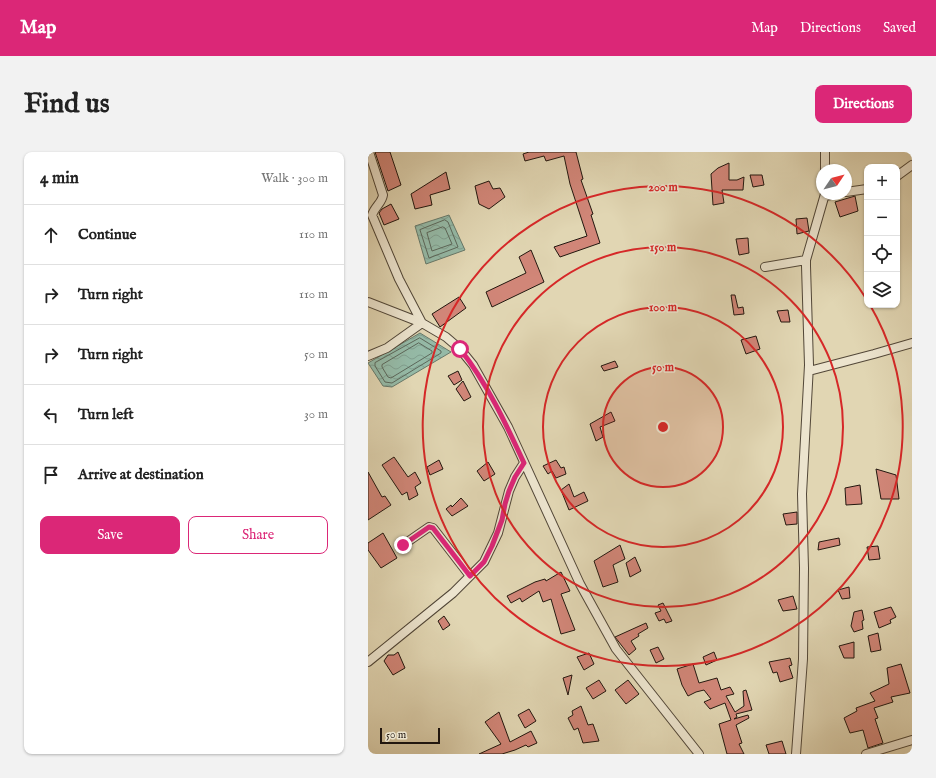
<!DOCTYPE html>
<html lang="en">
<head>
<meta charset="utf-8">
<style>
  body { margin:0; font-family:"IM FELL English",serif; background:#f2f2f2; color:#222 }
  .controls { position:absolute; right:12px; top:12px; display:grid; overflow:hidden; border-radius:8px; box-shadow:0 1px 3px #0004 }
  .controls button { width:36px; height:36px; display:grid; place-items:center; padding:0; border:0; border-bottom:1px solid #e0e0e0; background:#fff; color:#222; font:20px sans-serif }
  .compass { position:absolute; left:448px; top:12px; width:36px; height:36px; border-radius:50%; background:#fff; box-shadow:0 1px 3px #0004; rotate:55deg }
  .scale { position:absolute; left:12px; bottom:10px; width:60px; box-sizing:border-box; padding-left:4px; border:2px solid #22170f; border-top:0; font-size:11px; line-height:14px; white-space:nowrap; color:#22170f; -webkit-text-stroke:3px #ece4ce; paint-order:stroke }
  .stop { position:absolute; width:12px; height:12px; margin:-9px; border:3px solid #db2777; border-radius:50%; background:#fff }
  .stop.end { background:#db2777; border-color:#fff; box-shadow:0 1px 4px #0008 }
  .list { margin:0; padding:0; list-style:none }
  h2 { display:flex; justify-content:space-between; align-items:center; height:52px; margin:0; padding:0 16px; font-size:17px }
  h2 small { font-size:13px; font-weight:400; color:#767676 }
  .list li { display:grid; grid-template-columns:26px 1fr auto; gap:12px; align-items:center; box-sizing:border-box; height:60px; padding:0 16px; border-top:1px solid #e0e0e0 }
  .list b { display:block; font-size:15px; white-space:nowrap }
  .list em { font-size:13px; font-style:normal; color:#767676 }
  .actions { display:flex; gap:8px; padding:12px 16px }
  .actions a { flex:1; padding:9px 0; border:1px solid #db2777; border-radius:8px; text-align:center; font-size:14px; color:#db2777 }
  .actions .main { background:#db2777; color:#fff }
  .icon { flex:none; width:22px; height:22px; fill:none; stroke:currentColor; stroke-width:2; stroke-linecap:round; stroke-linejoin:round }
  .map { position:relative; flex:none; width:544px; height:602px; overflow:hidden; border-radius:8px }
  header { display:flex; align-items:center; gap:24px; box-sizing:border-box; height:56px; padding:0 20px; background:#db2777; color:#fff }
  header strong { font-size:19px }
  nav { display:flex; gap:22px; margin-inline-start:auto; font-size:14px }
  .intro { display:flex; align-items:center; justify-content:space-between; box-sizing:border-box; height:96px; padding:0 24px }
  h1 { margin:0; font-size:28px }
  .button { padding:10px 18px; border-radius:8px; background:#db2777; color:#fff; font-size:14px; font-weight:700 }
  main { display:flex; gap:24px; padding:0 24px }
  aside { flex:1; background:#fff; border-radius:8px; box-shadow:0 1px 3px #0004 }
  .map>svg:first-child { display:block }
  .water { fill:url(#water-waves); stroke:#67796a }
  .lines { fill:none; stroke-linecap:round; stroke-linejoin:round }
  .shore { stroke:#5c685b; stroke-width:1 }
  .building { fill:#d18678; stroke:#22170f }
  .minor-casing { stroke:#524738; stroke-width:10 }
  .minor { stroke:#ece4ce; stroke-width:8 }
  .route { stroke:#db2777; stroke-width:5 }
  .ring { fill:none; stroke:#d62828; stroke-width:2 }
  .centre { fill:#d62828; stroke:#ece4ce; stroke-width:2 }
  .ring-label { font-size:12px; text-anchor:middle; font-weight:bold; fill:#d62828; stroke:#ece4ce; stroke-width:3; stroke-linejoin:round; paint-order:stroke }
</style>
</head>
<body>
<header>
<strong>Map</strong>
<nav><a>Map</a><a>Directions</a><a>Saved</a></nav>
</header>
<div class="intro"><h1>Find us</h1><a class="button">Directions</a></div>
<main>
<aside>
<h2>4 min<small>Walk · 300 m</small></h2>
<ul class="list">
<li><svg class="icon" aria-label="ahead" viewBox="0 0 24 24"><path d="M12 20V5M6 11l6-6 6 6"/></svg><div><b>Continue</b></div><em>110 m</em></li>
<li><svg class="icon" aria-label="right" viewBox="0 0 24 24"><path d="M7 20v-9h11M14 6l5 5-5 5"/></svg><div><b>Turn right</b></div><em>110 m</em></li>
<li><svg class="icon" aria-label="right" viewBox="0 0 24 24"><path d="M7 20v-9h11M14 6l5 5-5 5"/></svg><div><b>Turn right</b></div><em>50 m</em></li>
<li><svg class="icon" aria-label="left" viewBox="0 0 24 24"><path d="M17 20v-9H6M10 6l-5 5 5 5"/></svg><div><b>Turn left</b></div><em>30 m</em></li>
<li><svg class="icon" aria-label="arrive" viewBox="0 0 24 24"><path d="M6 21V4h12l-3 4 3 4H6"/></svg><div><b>Arrive at destination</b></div></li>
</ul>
<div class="actions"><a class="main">Save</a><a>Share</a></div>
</aside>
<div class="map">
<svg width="544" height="602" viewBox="0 0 544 602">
  <defs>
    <pattern id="water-waves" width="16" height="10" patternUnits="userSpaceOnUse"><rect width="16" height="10" fill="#95baa7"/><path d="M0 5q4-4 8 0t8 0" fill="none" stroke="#809f8f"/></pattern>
  </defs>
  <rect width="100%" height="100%" fill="#e1d6b3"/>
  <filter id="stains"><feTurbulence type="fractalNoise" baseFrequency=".005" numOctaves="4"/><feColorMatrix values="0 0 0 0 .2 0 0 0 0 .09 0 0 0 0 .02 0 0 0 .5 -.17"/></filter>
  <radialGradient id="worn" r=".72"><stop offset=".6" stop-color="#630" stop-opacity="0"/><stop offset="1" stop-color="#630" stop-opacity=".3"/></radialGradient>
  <path class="water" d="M81 63 97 98 58 112 47 74Z
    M52 181 83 200 24 235 15 234 0 211Z"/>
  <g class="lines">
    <path class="shore" d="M77 68 80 70 90 95 61 106 52 78Z
      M75 75 77 76 84 92 64 99 59 81Z
      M52 186 73 199V201L24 231 17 230 7 214V211Z
      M51 191 64 199V201L23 226 20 225 14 215V213Z"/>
  </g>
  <path class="building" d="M7 0H22L33 33 20 39Z
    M161 0H208L215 27 213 28 225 62 223 63 232 91 192 105 186 95 219 84 202 32 196 4 178 9 176 4 157 9 155 2Z
    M361 11V28H369L376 25 375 38H354L356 51 345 53 343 22 350 16Z
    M78 20 82 37 62 43 64 53 47 57 43 42Z
    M382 23H394L396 33 385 35Z
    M121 29 125 37 132 36 137 45 121 57 111 52 107 34Z
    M487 44 490 59 472 65 467 50Z
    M23 52 31 67 16 73 11 61 14 57Z
    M439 66 441 79 429 82 428 67Z
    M380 86 381 101 371 103 368 87Z
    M163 98 176 130 124 155 118 140 158 121 151 105Z
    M363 143H367L370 156 375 155 376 162 366 163Z
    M91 145 98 156 72 175 64 162Z
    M420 158 422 170H413L409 159Z
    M388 184 392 197 378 202 373 188Z
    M247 209 250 215 236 219 233 214Z
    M90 219 94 228 86 233 80 224Z
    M95 229 103 245 96 249 88 237Z
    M243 260 247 269 232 275 235 285 228 289 222 272Z
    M26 305 40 325 47 320 53 331 47 335 50 343 41 348 39 340 34 343 14 313Z
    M71 308 75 317 62 323 59 315Z
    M188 308 193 316 196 315 198 322 188 326 184 319 180 322 175 314Z
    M120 310 127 322 116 329 109 319Z
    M508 317 528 323 531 347H513Z
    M0 320 14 345 17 344 23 353 0 368Z
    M201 332 206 345 216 340 220 349 201 358 193 338Z
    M492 333 494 352 478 353 477 336Z
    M93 346 100 354 84 364 78 357 83 353 84 355Z
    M429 360V372L418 373 415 362Z
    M15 381 29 406 13 416 0 398V391Z
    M471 386 472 393 450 398 451 390Z
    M252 393 257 407 245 413 250 430 235 435 226 409Z
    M510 394 512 407 501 408 499 395Z
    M267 405 273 419 262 425 258 411Z
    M193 420 202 439 193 442 207 478 193 482 183 447 175 450 171 439 154 450 152 446 143 451 139 444 167 430 177 427 178 429Z
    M481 435 482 446 474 447 470 438Z
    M425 444 429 457 415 459 410 448Z
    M295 451 304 469 298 471 296 467 291 469 287 461 293 459 290 453Z
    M523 455 528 465 522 468 523 471 511 476 506 460Z
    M494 458 496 468 494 469 495 477 486 480 483 474 486 460Z
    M76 464 82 473 75 478 70 469Z
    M278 471 280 476 270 482 271 484 263 489 268 497 261 503 247 485Z
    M510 481 513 498 503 500 500 484Z
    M486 490V506H476L471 494Z
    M290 495 296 507 288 511 282 498Z
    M30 500 37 516 25 523 16 509 20 503H26Z
    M346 500 349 508 338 513 335 505Z
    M221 501 226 512 216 518 209 505Z
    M422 506 424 513 421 514 425 526 412 530 409 520 405 521 401 510Z
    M325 512 331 531 349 526 353 538 362 535 366 542 358 544 367 560 376 554 375 539 378 538 384 558 368 562 369 565 366 567 380 563 381 566 368 573 374 591 371 592 376 602H359L351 572 363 568 357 551 342 557 336 550 343 547 336 538 328 540 320 544 314 533 309 517Z
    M533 512 542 541 523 545 525 550 506 556 510 566 507 567 515 591 500 596 495 578 482 581 476 566 489 559 488 556 507 549 502 541 521 532 519 516Z
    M204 523 200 543 195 526Z
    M231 528 238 539 225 547 218 536Z
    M260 528 271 542 258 552 247 538Z
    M213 554 220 573 225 572 231 589 215 591 210 576 206 578 200 566 205 563 204 559Z
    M161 557 168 569 157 576 150 563Z
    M131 560 142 590 163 579 169 591 160 595 158 593 147 598 134 602H111L133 592 117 570Z
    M414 589 418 602H401L398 593Z"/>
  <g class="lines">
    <g class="minor-casing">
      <path id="minor" d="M457 0V18
        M529 24 544 13
        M478 40 499 37
        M457 44 468 42
        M397 115 438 108
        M0 150 54 171 78 185 92 197 105 213 140 275 212 432 248 497 331 602
        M0 204 19 196 54 171 31 127 4 63C7 54 14 51 15 43L1 0
        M441 219 506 202 544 191
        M35 393 61 375 65 376 102 424
        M0 510 85 441 116 410 130 381 141 339 147 325 156 311
        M428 602 435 507 436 416 434 342 441 213 438 114V108L457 42
        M498 602 544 588"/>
    </g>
    <use href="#minor" class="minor"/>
  </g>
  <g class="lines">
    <path class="route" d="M35 393 61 375 65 376 102 424 116 410 124 394 134 368 137 352 141 339 147 325 156 311C138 272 119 231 92 197"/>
  </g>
  <circle cx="295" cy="275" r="60" fill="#d62828" fill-opacity=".12"/>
  <g class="ring">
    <circle cx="295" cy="275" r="60"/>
    <circle cx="295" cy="275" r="120"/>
    <circle cx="295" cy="275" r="180"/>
    <path d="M502 153A240 240 0 1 1 499 148"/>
  </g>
  <circle cx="295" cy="275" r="6" class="centre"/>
  <g class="ring-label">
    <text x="295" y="39">200 m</text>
    <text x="295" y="99">150 m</text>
    <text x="295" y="159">100 m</text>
    <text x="295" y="219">50 m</text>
  </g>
  <rect width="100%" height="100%" filter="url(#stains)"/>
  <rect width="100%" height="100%" fill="url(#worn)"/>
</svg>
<div class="controls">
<button>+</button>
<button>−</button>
<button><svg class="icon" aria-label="locate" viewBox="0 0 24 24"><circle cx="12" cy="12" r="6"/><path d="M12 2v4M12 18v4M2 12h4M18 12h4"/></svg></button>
<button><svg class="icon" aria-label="layers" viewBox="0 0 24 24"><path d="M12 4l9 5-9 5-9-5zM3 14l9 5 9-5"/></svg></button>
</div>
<svg class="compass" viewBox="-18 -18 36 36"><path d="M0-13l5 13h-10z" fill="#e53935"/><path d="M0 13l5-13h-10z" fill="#767676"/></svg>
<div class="scale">50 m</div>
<div class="stop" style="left:92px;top:197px"></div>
<div class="stop end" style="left:35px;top:393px"></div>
</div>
</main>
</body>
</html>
